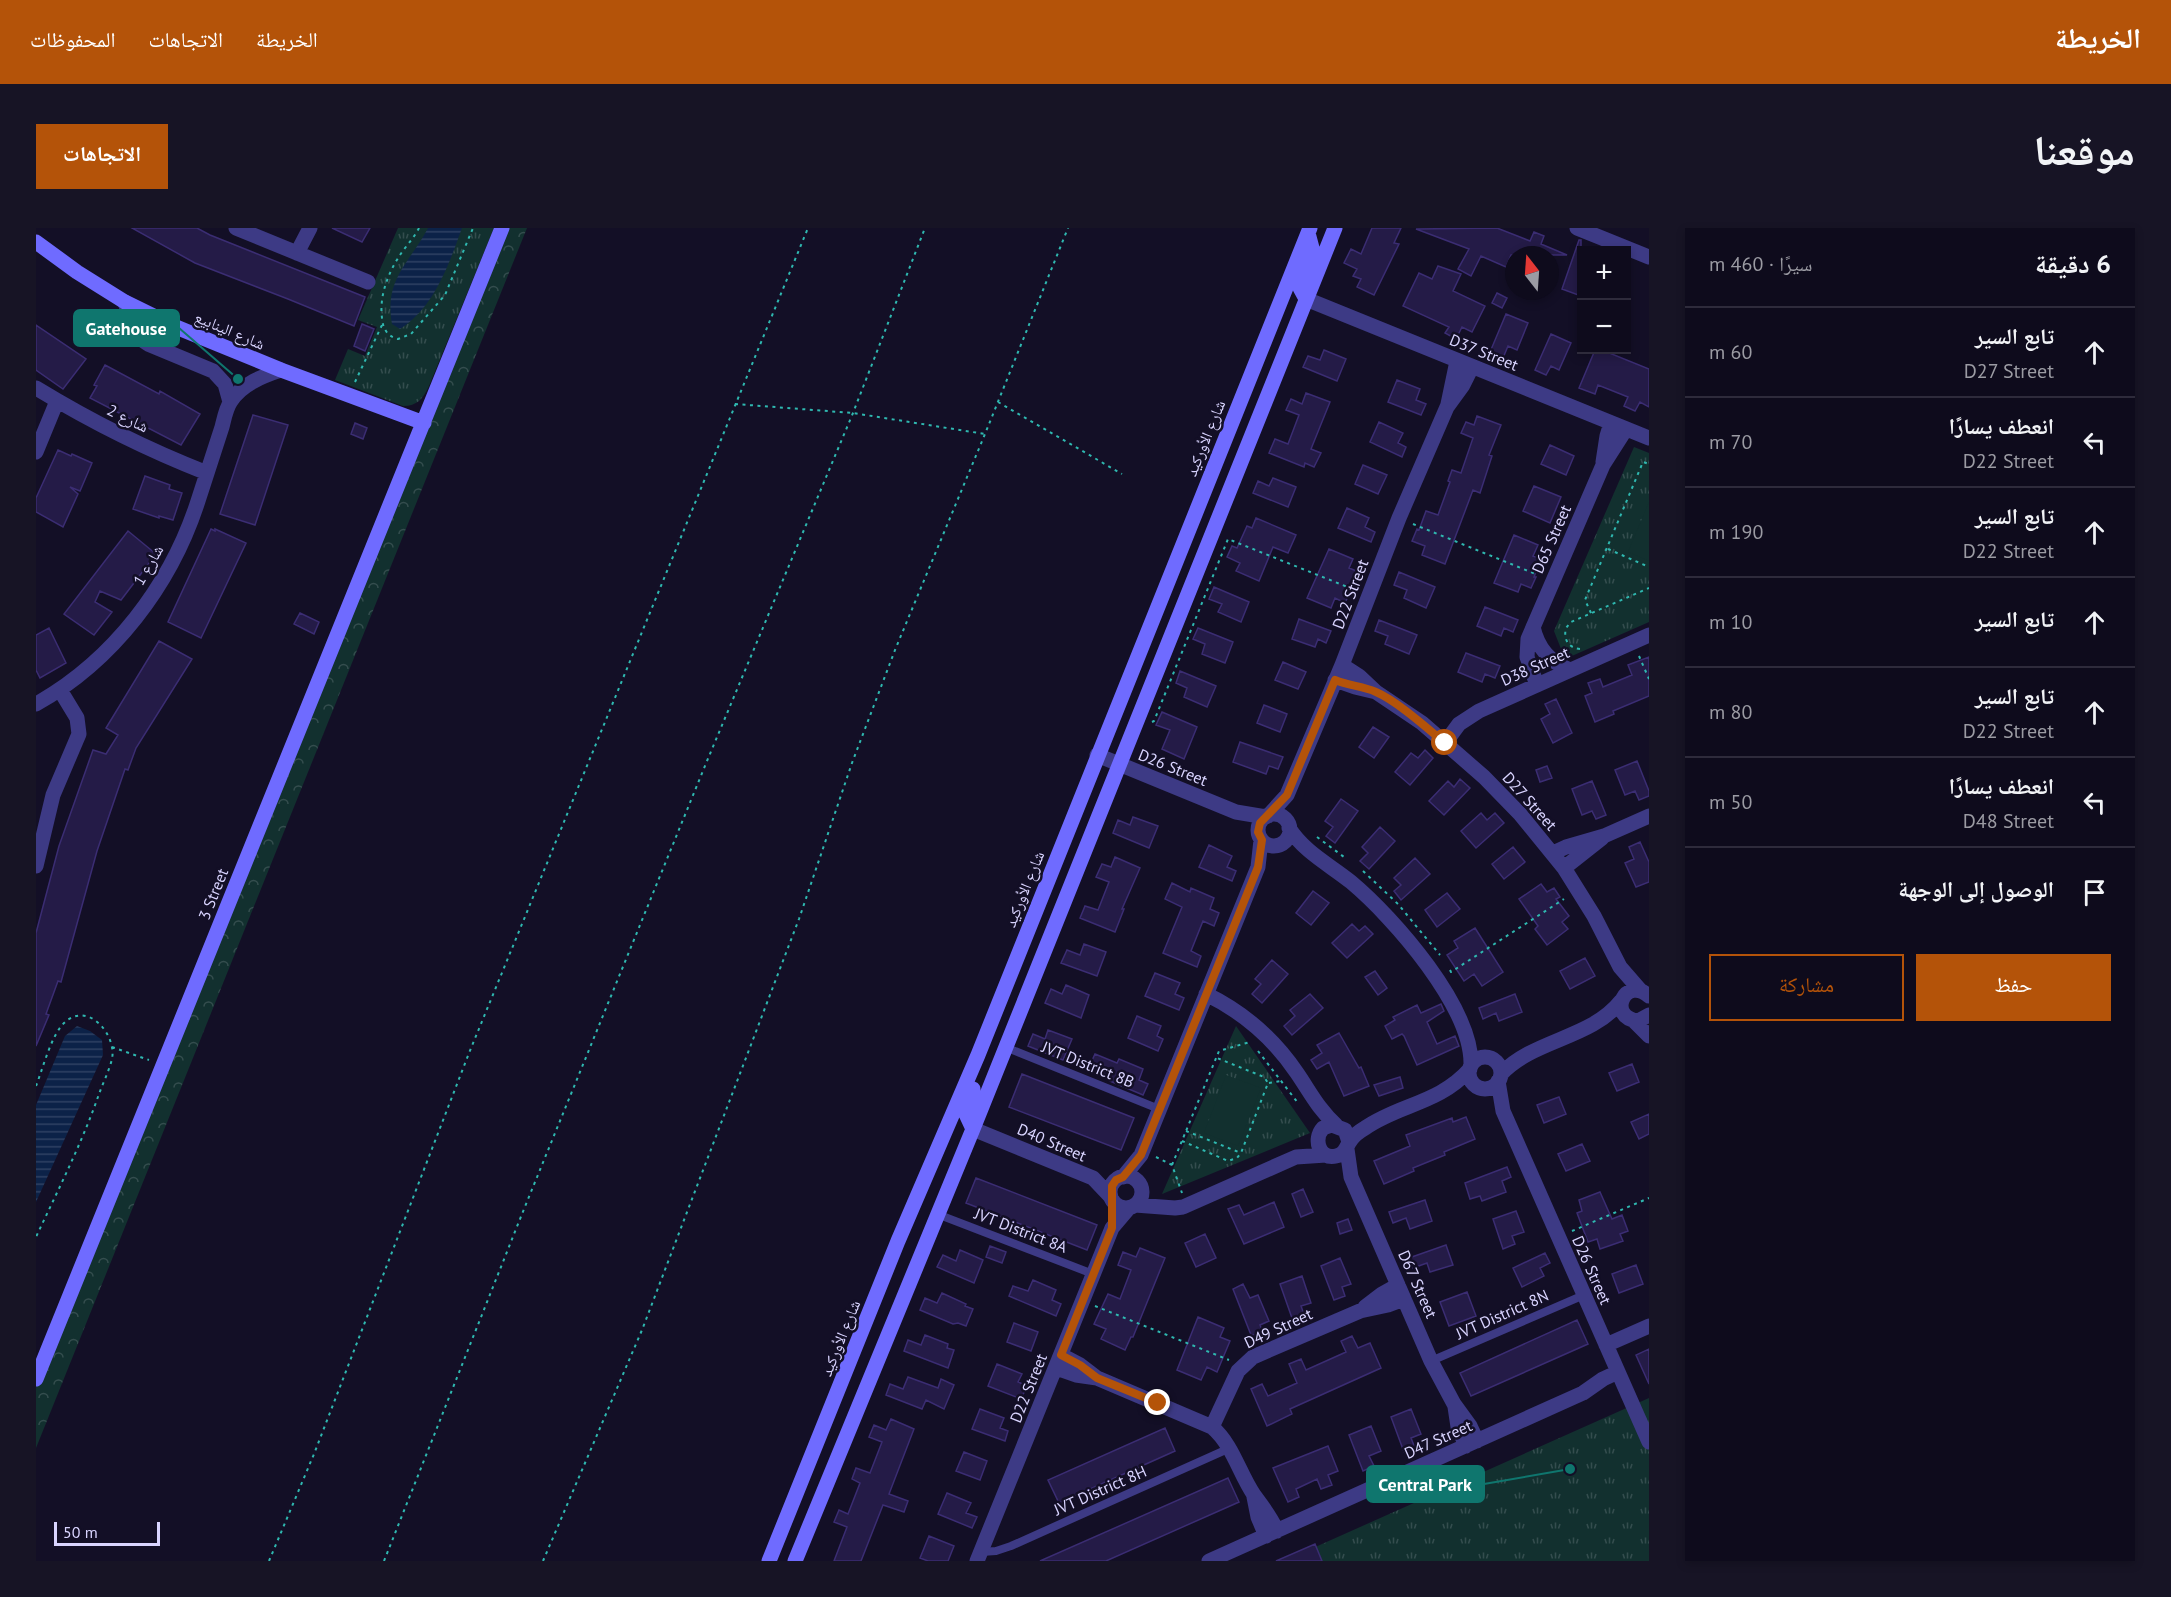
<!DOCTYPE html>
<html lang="ar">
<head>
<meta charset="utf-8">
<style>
  body { margin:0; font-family:"PT Sans","Noto Naskh Arabic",sans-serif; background:#171425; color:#f1f3f6; direction:rtl }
  .controls { position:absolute; right:18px; top:18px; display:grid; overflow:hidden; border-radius:0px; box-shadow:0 3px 9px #0003 }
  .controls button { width:54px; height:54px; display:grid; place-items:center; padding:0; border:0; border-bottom:2px solid #2e2b3b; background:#0e0b1c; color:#f1f3f6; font:30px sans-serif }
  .compass { position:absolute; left:1469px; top:18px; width:54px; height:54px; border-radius:50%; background:#0e0b1c; box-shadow:0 3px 9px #0003; rotate:343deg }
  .scale { position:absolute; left:18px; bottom:15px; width:106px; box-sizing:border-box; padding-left:6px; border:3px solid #d9d4ff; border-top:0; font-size:16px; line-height:21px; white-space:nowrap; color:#d9d4ff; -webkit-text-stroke:4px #130f26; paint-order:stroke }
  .stop { position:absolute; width:18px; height:18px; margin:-14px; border:4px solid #b45309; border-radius:50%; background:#fff }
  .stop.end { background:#b45309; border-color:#fff; box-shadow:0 2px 6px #0008 }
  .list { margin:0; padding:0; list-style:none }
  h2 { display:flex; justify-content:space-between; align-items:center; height:78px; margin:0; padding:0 24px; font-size:26px }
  h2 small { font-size:20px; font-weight:400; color:#9b9ba3 }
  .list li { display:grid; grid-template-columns:39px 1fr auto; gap:18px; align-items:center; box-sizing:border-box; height:90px; padding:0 24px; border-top:2px solid #2e2b3b }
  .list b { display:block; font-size:22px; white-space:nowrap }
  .list p { margin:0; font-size:20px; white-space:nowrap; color:#9b9ba3 }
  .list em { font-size:20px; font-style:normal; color:#9b9ba3 }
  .actions { display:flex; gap:12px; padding:18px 24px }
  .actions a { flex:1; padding:14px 0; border:2px solid #b45309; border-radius:0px; text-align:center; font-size:21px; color:#b45309 }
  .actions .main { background:#b45309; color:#fff }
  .icon { flex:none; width:33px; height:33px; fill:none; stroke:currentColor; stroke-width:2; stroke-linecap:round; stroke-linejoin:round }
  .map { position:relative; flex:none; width:1613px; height:1333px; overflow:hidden; direction:ltr; border-radius:0px }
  header { display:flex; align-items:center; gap:36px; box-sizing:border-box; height:84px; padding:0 30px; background:#b45309; color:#fff }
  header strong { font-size:28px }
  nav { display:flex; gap:33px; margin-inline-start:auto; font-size:21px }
  .intro { display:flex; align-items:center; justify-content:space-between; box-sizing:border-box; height:144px; padding:0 36px }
  h1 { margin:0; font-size:42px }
  .button { padding:15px 27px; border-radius:0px; background:#b45309; color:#fff; font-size:21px; font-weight:700 }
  main { display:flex; gap:36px; padding:0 36px }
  aside { flex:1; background:#0e0b1c; border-radius:0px; box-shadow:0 3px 9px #0003 }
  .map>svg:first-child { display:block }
  .forest { fill:url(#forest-crowns) }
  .park { fill:url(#park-tufts) }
  .garden { fill:#12302f }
  .water { fill:url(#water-rules) }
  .building { fill:#241b47; stroke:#3b2d73; stroke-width:1.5 }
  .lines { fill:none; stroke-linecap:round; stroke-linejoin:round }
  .path { stroke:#2fb8b0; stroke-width:2; stroke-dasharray:3 4.5; stroke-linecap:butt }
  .lane { stroke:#3d3a85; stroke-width:8 }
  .street { stroke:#3d3a85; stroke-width:15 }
  .secondary { stroke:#6f6bff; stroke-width:15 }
  .route { stroke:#b45309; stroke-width:8 }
  .labels { text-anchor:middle; stroke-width:5; stroke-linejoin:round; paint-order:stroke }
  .street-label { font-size:16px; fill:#d9d4ff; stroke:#130f26 }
  .leader { fill:none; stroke:#0f766e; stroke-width:2 }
  .callout-dot { fill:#0f766e; stroke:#130f26; stroke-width:2 }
  .callout { fill:#0f766e; stroke:#0f766e; stroke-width:2 }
  .callout-label { font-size:18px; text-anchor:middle; font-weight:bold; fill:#fff }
</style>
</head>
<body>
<header>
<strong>الخريطة</strong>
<nav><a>الخريطة</a><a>الاتجاهات</a><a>المحفوظات</a></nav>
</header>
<div class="intro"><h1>موقعنا</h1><a class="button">الاتجاهات</a></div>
<main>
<aside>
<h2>6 دقيقة<small>سيرًا · 460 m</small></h2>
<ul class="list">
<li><svg class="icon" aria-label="ahead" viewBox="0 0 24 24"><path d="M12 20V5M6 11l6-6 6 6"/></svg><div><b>تابع السير</b><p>D27 Street</p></div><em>60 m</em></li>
<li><svg class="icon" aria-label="left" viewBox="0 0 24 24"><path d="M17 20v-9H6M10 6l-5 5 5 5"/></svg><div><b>انعطف يسارًا</b><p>D22 Street</p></div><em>70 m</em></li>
<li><svg class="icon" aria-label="ahead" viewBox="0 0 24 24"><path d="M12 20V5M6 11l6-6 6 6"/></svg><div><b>تابع السير</b><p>D22 Street</p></div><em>190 m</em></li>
<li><svg class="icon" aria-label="ahead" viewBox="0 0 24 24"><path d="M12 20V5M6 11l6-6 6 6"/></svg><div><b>تابع السير</b></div><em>10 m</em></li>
<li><svg class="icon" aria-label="ahead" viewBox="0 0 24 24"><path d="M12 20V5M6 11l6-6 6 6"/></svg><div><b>تابع السير</b><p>D22 Street</p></div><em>80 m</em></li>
<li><svg class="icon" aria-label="left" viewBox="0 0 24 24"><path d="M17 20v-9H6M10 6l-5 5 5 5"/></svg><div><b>انعطف يسارًا</b><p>D48 Street</p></div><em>50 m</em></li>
<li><svg class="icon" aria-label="arrive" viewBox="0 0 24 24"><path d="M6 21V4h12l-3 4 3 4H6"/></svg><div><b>الوصول إلى الوجهة</b></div></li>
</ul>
<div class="actions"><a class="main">حفظ</a><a>مشاركة</a></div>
</aside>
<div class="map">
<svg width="1613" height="1333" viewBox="0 0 1613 1333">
  <defs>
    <pattern id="forest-crowns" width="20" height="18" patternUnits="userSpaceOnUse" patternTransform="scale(1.5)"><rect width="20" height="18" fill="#12302f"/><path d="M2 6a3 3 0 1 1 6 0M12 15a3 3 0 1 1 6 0" fill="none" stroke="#344d4e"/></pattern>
    <pattern id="park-tufts" width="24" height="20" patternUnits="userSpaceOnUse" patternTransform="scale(1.5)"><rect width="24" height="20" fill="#12302f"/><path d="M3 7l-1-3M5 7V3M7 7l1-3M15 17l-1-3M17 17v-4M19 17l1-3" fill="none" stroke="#344d4e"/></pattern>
    <pattern id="water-rules" width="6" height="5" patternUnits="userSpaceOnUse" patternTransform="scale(1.5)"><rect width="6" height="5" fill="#0c2248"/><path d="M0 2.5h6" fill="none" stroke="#2f4163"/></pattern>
  </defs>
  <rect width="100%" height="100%" fill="#130f26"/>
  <path class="forest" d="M466 0H491L0 1220V1151Z"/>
  <path class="park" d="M362 0H458L393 158C387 171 381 178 367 178L299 152 312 121 329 128 341 99 322 92Z
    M1598 219 1613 225V394L1529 431 1518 403Z
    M1200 798 1274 905 1126 966Z
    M1613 1170V1333H1248Z"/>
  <path class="garden" d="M1613 274V333L1592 324Z
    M1190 847 1225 860 1202 918 1168 905Z"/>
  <path class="water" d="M392 0H426C413 36 398 80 364 101L356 96C348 51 373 36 392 0Z
    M41 798 54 803 66 812 67 827 0 974V877L29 808Z"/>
  <path class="building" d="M96 0H161L174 7 329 69 318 98 252 71 159 35Z
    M296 0H334L326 14Z
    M1336 0H1365L1358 15 1363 16 1338 67 1321 59 1325 51 1317 48 1321 41 1308 35 1315 21 1325 26Z
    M1461 0 1494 13 1498 4 1508 8 1505 16 1531 27H1475L1470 39 1445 28 1435 48 1422 41 1433 21 1380 1Z
    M1543 12H1545V68L1526 61Z
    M1402 38 1425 46 1417 63 1449 78 1436 104 1426 99 1420 111 1409 105 1413 99 1367 78 1383 45 1396 51Z
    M1461 65 1471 70 1466 80 1456 75Z
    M1470 86 1492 95 1481 122 1472 118 1467 130 1454 124Z
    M326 96 338 101 329 123 318 118Z
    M0 97 50 131 27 161 0 142Z
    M1515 106 1535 115 1523 142 1515 138 1510 147 1499 142Z
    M1288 122 1310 131 1301 153 1267 139 1272 128 1284 132Z
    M1559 122H1566L1613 141V179L1604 174 1599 183 1588 178 1592 169 1562 157 1559 166 1543 160Z
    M69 137 123 166 124 163 164 186 145 217 54 170 61 158 58 157Z
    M1361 152 1384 161 1380 172 1390 176 1385 187 1352 174Z
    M1270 165 1294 174 1275 221 1285 225 1278 239 1269 235 1268 239 1233 225 1239 211 1252 216 1263 187 1250 182 1255 171 1266 176Z
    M217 187 252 197 219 297 184 286Z
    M1441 188 1465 197 1453 227 1456 228 1444 265 1437 262 1409 336 1386 327 1389 318 1376 313 1381 301 1383 302 1390 283 1402 287 1414 254 1412 253 1416 242 1425 245 1437 210 1425 205 1430 194 1438 197Z
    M1343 194 1367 205 1362 215 1370 219 1366 229 1334 214Z
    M319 195 331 200 327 211 315 206Z
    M1514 217 1538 228 1530 247 1505 236Z
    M22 222 35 228 36 226 56 235 44 263 34 259 42 266 27 299 0 284V270Z
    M1327 237 1351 247 1342 266 1319 256Z
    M109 248 134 257 133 261 146 265 137 292 123 288V290L97 281Z
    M1237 250 1260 259 1252 279 1217 265 1222 253 1233 258Z
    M1498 258 1525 269 1514 295 1487 283Z
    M1311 280 1333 290 1329 299 1339 304 1335 314 1302 300Z
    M1220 290 1260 307 1252 325 1237 319 1223 353 1200 343 1204 335 1191 329 1196 318 1201 320 1211 298 1216 300Z
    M175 301 179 303V301L210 315 165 410 132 394Z
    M92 303 120 326 85 372 64 363 59 374 76 384 58 407 28 386Z
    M1478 307 1502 317 1497 328 1505 331 1498 349H1500L1495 360 1485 356 1482 364 1458 355Z
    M1293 321 1317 331 1313 340 1323 344 1309 375 1299 370 1295 380 1271 370Z
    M1363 344 1399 359 1390 380 1368 370 1371 362 1358 357Z
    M1178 359 1213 374 1205 394 1182 384 1186 376 1173 371Z
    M1449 379 1482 392 1477 404 1468 400 1465 408 1441 398Z
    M264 385 283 394 278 406 258 396Z
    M1263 391 1295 403 1290 415 1282 411 1279 419 1256 411Z
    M1343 392 1381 407 1373 426 1349 416 1352 408 1339 403Z
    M13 400 30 435 4 450 0 442V407Z
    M1162 400 1197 414 1189 435 1166 426 1169 416 1157 411Z
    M123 413 156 431 100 520 92 542 89 541 61 623 25 754 22 753 10 786 13 787 0 818V705L23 618 57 522 70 526 82 507 70 500Z
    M1430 425 1464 438 1459 450 1449 446 1446 454 1422 444Z
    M1613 429V468L1577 483 1578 486 1559 494 1549 468 1556 465 1552 455 1564 451 1567 459 1596 447 1592 437Z
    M1247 434 1270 444 1262 461 1239 452Z
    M1144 443 1180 458 1171 479 1148 469 1151 460 1140 455Z
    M1520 471 1536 505 1517 515 1505 491 1514 486 1509 476Z
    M1228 477 1251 486 1244 504 1221 495Z
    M1126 484 1161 499 1148 531 1126 521 1134 502 1120 497Z
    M1337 499 1353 509 1338 530 1323 519Z
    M1204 514 1247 529 1242 541 1233 538 1230 546 1197 534Z
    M1389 522 1397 530 1374 557 1359 544 1375 525 1382 530Z
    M1601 533 1613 563V568L1603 572 1599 563 1589 567 1579 542Z
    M1511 538 1516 550 1504 554 1500 542Z
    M1424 551 1434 560 1408 587 1393 573 1412 553 1418 559Z
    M1556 553 1570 587 1560 591 1556 583 1546 587 1536 561Z
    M1305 571 1322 583 1299 615 1290 608 1297 599 1289 593Z
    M1445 585 1451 592 1459 585 1468 595 1440 620 1425 603Z
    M1097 589 1122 598 1113 620 1077 605 1082 592 1094 597Z
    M1344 599 1359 613 1333 641 1324 633 1332 625 1326 619Z
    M1604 614 1613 634V654L1600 659 1589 635 1598 631 1593 619Z
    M1173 617 1196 628 1191 639 1200 643 1196 653 1163 639Z
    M1477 619 1489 634 1468 651 1456 636Z
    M1079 629 1104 640 1086 681H1088L1079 704 1044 690 1049 678 1062 682 1073 654 1060 649 1066 636 1075 639Z
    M1379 630 1394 646 1365 672 1358 663 1365 657 1358 650Z
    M1136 655 1154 664 1155 660 1178 670 1174 681 1183 685 1178 698 1167 693 1155 723 1165 728 1161 739 1127 725 1146 679 1129 671Z
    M1505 656 1511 664 1518 660 1524 669 1520 671 1533 688 1526 694 1532 701 1511 717 1499 701 1502 698 1483 671Z
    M1277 663 1293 675 1275 697 1260 685Z
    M1411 665 1424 681 1401 699 1389 682Z
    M1316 696 1323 703 1329 698 1337 706 1311 730 1296 715Z
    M1439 700 1467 744 1446 758 1438 746 1428 753 1411 727 1422 720 1418 713Z
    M1048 716 1070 724 1061 748 1025 735 1031 722 1044 727Z
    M1549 730 1559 748 1534 761 1524 743Z
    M1236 732 1252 746 1226 775 1216 766 1225 756 1219 751Z
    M1339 743 1351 760 1342 767 1329 749Z
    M1119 745 1144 755 1139 766 1148 770 1143 782 1109 768Z
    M1030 757 1053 767 1045 790 1009 775 1015 761 1026 766Z
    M1274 766 1287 780 1256 807 1248 798 1259 788 1254 782Z
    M1479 766 1486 784 1463 793 1460 785 1447 791 1443 780Z
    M1405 776 1408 783 1391 794 1401 816 1419 808 1423 818 1381 837 1368 808 1366 806 1356 811 1349 798 1359 792 1357 789 1381 777 1385 785Z
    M1101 788 1125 798 1121 808 1127 811 1122 823 1092 810Z
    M1012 802 1036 811 1027 832 992 818 997 806 1009 811Z
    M1303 805 1323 840 1325 839 1333 858 1308 868 1293 834 1281 841 1275 832 1286 825 1281 817Z
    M1059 826 1081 835 1083 831 1107 841 1103 852 1112 856 1107 867 1074 853 1076 849 1053 839Z
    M1596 836 1603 854 1581 863 1573 845Z
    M986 846 1098 890 1085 922 973 879Z
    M1364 849 1367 860 1343 868 1338 857Z
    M1523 869 1530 886 1508 895 1501 877Z
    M1613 886V906L1603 911 1595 894Z
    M1430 889 1439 911 1408 924 1409 927 1377 940 1378 943 1348 956 1338 933 1374 918 1370 907 1416 890 1417 894Z
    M1546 916 1554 933 1530 943 1522 926Z
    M1471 939 1475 949 1466 953 1470 964 1446 973 1444 968 1434 971 1429 955Z
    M940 950 1061 997 1051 1022 930 975Z
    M1267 961 1277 984 1265 989 1256 966Z
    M1564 964 1576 991 1586 987 1592 1003 1584 1006 1587 1013 1564 1021 1561 1011 1552 1014 1541 985 1546 983 1543 972Z
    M1389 972 1396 993 1374 1001 1370 990 1357 995 1353 984Z
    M1238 974 1248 999 1208 1016 1192 981 1203 977 1208 987Z
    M1480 983 1488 1004 1476 1008 1479 1016 1467 1021 1457 991Z
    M1312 991 1316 1002 1304 1006 1301 995Z
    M1169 1006 1180 1030 1160 1039 1149 1015Z
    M1410 1017 1417 1037 1394 1044 1391 1035 1377 1040 1373 1030Z
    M954 1018 970 1024 966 1035 950 1029Z
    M1104 1020 1129 1030 1097 1109H1095L1089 1122 1065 1111 1070 1101 1058 1096 1072 1066 1084 1071 1095 1042 1082 1037 1087 1024 1100 1029Z
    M924 1022 947 1032 938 1055 901 1039 907 1027 920 1033Z
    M1509 1025 1514 1035 1504 1040 1508 1048 1486 1059 1477 1040Z
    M1304 1030 1315 1056 1306 1059 1309 1068 1298 1072 1285 1038Z
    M1600 1037 1607 1056 1583 1065 1576 1046Z
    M1266 1048 1275 1075 1265 1078 1268 1086 1256 1090 1244 1056Z
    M997 1052 1020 1062 1016 1072 1025 1076 1020 1088 973 1068 977 1058 992 1063Z
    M1207 1056 1214 1070 1222 1067 1233 1093 1224 1097 1227 1105 1220 1107H1215L1197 1061Z
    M1431 1064 1440 1088 1413 1098 1404 1074Z
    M906 1065 930 1076 929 1078 937 1081 930 1098 922 1095 917 1096 884 1082 889 1070 901 1075Z
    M1162 1089 1188 1100 1184 1109 1194 1113 1181 1144 1171 1139 1165 1152 1141 1142Z
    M1541 1092 1552 1116 1435 1168 1424 1145Z
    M978 1095 1002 1104 995 1123 971 1114Z
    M889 1107 912 1116 911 1120 918 1122 912 1140 868 1123 872 1112 885 1117Z
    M1316 1108 1322 1120 1334 1115 1345 1140 1254 1181 1256 1186 1231 1198 1215 1161 1226 1156 1232 1168 1261 1155 1253 1136 1265 1131 1270 1142 1310 1124 1305 1113Z
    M1613 1121V1156L1600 1127Z
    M961 1136 986 1146 982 1154 991 1158 985 1171 952 1158Z
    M872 1149 902 1160 905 1151 918 1157 908 1181 890 1172 886 1181 850 1167 854 1156 867 1161Z
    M944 1181 968 1190 964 1200 972 1203 969 1213 936 1201Z
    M1375 1181 1385 1206 1375 1210 1379 1220 1368 1224 1355 1189Z
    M855 1191 878 1201 853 1266 872 1273 868 1284 847 1277 825 1333H798L811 1299 798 1294 803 1282 812 1286 824 1255 816 1251 820 1240 834 1245 846 1214 833 1209 838 1197 850 1202Z
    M1335 1198 1345 1223 1333 1228 1338 1238 1327 1243 1313 1207Z
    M1129 1200 1139 1223 1023 1275 1012 1252Z
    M1292 1218 1302 1243 1292 1247 1296 1257 1285 1261 1281 1251 1260 1261 1263 1269 1252 1274 1237 1240Z
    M928 1224 951 1233 944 1252 920 1243Z
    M1192 1250 1203 1274 1070 1333H1004Z
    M911 1265 935 1275 930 1285 941 1289 936 1300 902 1286Z
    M893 1308 918 1318 912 1333H892L884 1330Z
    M1279 1316 1286 1333H1240Z"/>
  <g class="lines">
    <path class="path" d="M383 0C379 8 372 16 366 24 353 43 343 66 346 90 347 101 351 108 362 111L375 106 409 67 437 0
      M319 154 346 97
      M962 174 1086 246
      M699 176 817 185 949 206
      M1377 296 1502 347
      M1572 321 1613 339
      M1555 385 1549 372 1607 234 1613 236
      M1544 421C1533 420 1527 412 1530 400L1535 394 1613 360
      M1603 428 1613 451
      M1116 494 1118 493 1192 311 1319 362
      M1281 609 1308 629
      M1327 643 1362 676 1404 727
      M1414 742 1415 744 1528 671
      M76 819 113 832
      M1222 823 1262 875
      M1233 855 1245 853
      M0 858C7 840 15 808 28 795 52 772 81 807 76 831 73 843 67 855 63 866 46 915 22 962 0 1009
      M1150 903 1205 925
      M1146 913 1192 933 1201 930 1205 925 1232 855 1228 849 1181 830
      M1120 929 1136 937 1146 965
      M1136 937 1183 823 1214 814
      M1536 1003 1613 970
      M1059 1078 1193 1132
      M233 1333 278 1226 433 825 772 0
      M348 1333 488 981 671 533 817 185 889 0
      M507 1333 606 1102 763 691 816 535 859 422 949 206 1032 0"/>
    <path class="lane" d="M969 819 1123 881
      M901 986 1057 1046
      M1395 1133 1548 1067
      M945 1324 960 1323 975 1318 1194 1220"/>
    <path class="street" d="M200 0 332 54
      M1541 0 1613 29
      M261 25 274 0
      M1270 71 1613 210
      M89 74C94 91 96 106 112 116L177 143 189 156 194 174
      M0 160C54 193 112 222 171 245
      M1412 176 1421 133
      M0 224 21 173
      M1567 234 1571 208 1575 195
      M1497 399C1502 421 1514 434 1534 442
      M1306 437 1323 448 1340 464 1386 495 1448 549 1484 586 1528 640 1558 688 1584 739 1604 762
      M1299 452 1319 459 1340 464
      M1501 457 1491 429 1492 411 1567 237 1590 201
      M0 476C77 433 135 357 162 273 170 248 178 224 186 199 188 191 190 180 195 173 206 156 227 148 245 142
      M1409 515 1423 496 1443 483 1613 407
      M1061 527 1200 584 1230 589
      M1222 602a16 16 0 1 1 32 0a16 16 0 1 1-32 0Z
      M1232 588 1251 567 1306 437 1363 290 1411 179 1427 157 1436 139
      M1253 600C1268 624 1294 637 1315 654 1358 690 1437 780 1435 838
      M1517 625 1530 619 1568 608 1613 588
      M0 638 17 567 43 506 41 490 24 462
      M1528 640 1566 610
      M1170 766C1207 784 1238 811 1261 845 1274 864 1283 882 1300 897
      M1613 768C1589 747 1570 789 1602 793L1613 787
      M1598 793 1613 808
      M1433 845a16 16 0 1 1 32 0a16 16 0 1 1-32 0Z
      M1465 846C1498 811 1555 811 1585 773
      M1462 853 1467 883 1613 1214
      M937 901 1057 950 1075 969
      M1313 914 1309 902 1296 897 1287 900C1277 911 1283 932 1300 928 1310 926 1310 918 1315 912 1318 907 1324 903 1329 900 1363 876 1403 876 1434 841
      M1311 921 1315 949 1395 1133 1418 1176 1434 1198 1441 1213
      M1074 964a16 16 0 1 1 32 0a16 16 0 1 1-32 0Z
      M1087 949 1105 927 1222 639 1225 612
      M1099 977 1139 980 1147 979 1260 929 1290 927
      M1329 1079 1346 1066 1362 1057
      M1570 1117 1613 1098
      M1025 1127 1044 1137 1061 1150
      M1020 1140 1040 1147 1061 1150 1176 1199C1197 1217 1203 1245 1218 1267 1227 1279 1235 1289 1241 1303
      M1419 1179 1422 1199 1430 1218
      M1176 1199 1202 1143 1217 1129 1324 1083 1352 1077 1368 1071
      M1218 1269 1222 1289 1230 1308
      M941 1333 1076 1000 1093 980
      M1173 1333 1547 1165 1567 1151 1582 1144"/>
    <path class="secondary" d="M0 14 41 44 89 74 140 99 245 142 388 195
      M1270 71 1264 60 1276 20 1272 5
      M937 901 930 886 937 861
      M0 1151 466 0
      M733 1333 862 1013 942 827 1274 0
      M759 1333 937 901 1299 0"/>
  </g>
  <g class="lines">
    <path class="route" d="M1122 1175 1061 1150 1044 1137 1025 1127 1076 1000V958L1080 952 1087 949 1105 927 1222 639 1226 612 1222 604 1224 595 1251 567 1299 452C1313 458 1327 458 1340 464 1361 473 1391 500 1409 515"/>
  </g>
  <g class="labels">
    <g class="street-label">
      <text transform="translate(194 102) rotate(23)" y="6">شارع الينابيع</text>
      <text transform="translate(1448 124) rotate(22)" y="6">D37 Street</text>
      <text transform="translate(92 190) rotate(26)" y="6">شارع 2</text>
      <text transform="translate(1169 210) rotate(-68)" y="6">شارع الأوركيد</text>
      <text transform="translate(1515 311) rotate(-66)" y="6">D65 Street</text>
      <text transform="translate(112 337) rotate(-60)" y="6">شارع 1</text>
      <text transform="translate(1314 366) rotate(-69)" y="6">D22 Street</text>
      <text transform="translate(1499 438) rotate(-24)" y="6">D38 Street</text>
      <text transform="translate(1137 539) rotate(22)" y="6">D26 Street</text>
      <text transform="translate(1494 573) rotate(48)" y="6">D27 Street</text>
      <text transform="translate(988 661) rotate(-68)" y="6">شارع الأوركيد</text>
      <text transform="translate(177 666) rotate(-68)" y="6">3 Street</text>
      <text transform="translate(1052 836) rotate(22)" y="6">JVT District 8B</text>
      <text transform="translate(1016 914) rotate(23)" y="6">D40 Street</text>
      <text transform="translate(985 1002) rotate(21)" y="6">JVT District 8A</text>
      <text transform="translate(1556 1042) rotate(66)" y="6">D26 Street</text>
      <text transform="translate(1382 1056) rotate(66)" y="6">D67 Street</text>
      <text transform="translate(1466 1086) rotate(-24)" y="6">JVT District 8N</text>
      <text transform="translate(1242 1100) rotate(-25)" y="6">D49 Street</text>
      <text transform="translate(804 1110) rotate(-68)" y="6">شارع الأوركيد</text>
      <text transform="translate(992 1160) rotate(-68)" y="6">D22 Street</text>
      <text transform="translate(1402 1211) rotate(-24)" y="6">D47 Street</text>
      <text transform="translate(1064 1262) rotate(-24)" y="6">JVT District 8H</text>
    </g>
  </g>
  <path class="leader" d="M202 151L143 100M1534 1241L1448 1256"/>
  <g class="callout-dot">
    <circle cx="202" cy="151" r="6"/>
    <circle cx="1534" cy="1241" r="6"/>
  </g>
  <g class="callout">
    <rect x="38" y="82" width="105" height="36" rx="6"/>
    <rect x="1331" y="1238" width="117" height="36" rx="6"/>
  </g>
  <g class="callout-label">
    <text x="90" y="107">Gatehouse</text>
    <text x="1389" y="1263">Central Park</text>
  </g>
</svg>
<div class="controls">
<button>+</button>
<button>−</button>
</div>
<svg class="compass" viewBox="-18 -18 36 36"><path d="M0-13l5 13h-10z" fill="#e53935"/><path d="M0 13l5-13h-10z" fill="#9b9ba3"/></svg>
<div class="scale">50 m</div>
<div class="stop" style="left:1409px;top:515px"></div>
<div class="stop end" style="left:1122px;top:1175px"></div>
</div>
</main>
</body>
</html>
